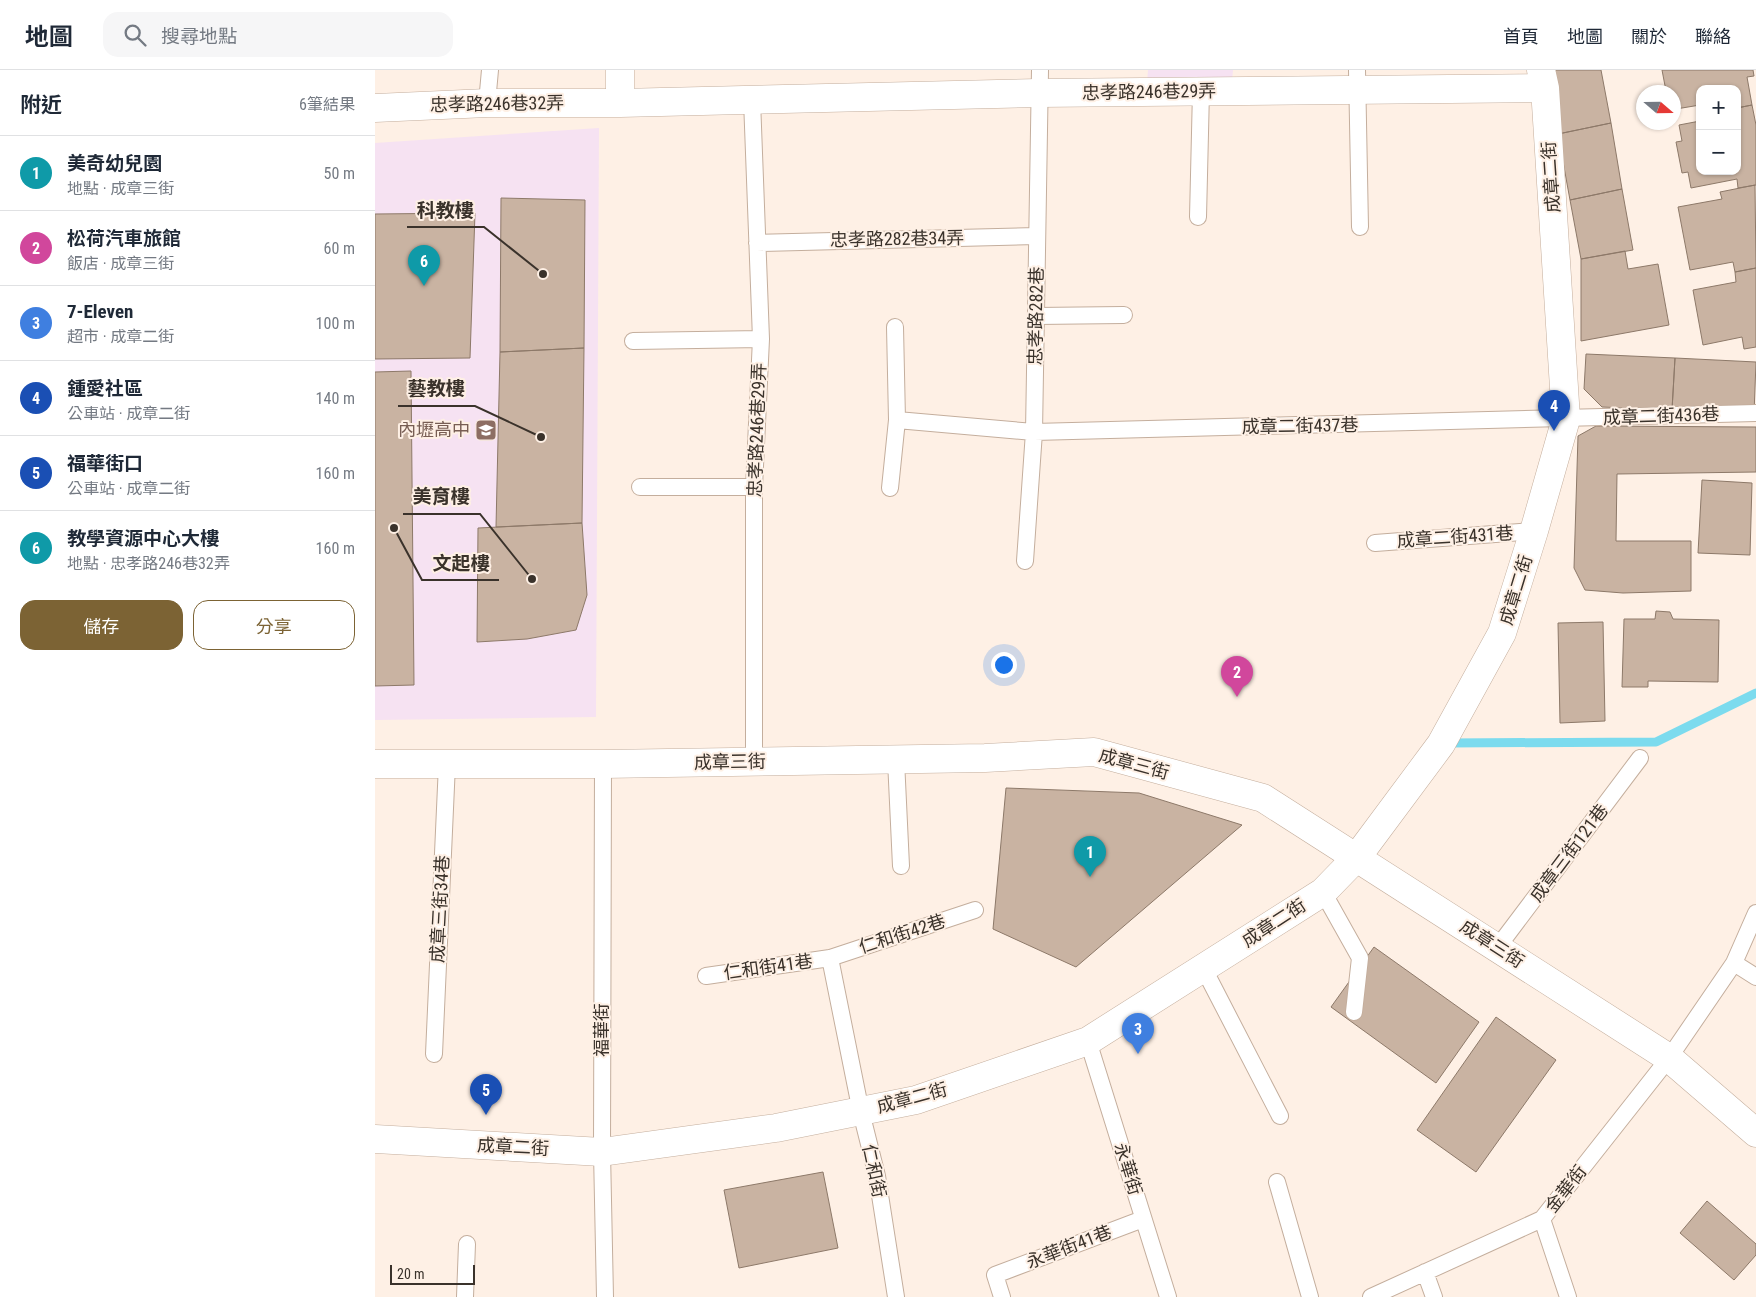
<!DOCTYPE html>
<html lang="zh-TW">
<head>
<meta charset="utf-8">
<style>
  body { margin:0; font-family:"Roboto Condensed","Noto Sans TC",sans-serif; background:#f6f6f7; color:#1f2937 }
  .controls { position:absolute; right:15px; top:15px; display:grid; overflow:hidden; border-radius:10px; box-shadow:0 1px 4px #0004 }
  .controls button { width:45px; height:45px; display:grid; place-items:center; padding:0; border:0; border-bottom:1px solid #e0e1e3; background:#fff; color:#1f2937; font:25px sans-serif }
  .compass { position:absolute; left:1261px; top:15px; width:45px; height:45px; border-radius:50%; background:#fff; box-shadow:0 1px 4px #0004; rotate:110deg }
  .scale { position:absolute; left:15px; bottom:12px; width:85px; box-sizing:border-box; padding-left:5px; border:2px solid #3a322b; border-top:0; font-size:14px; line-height:18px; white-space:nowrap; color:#3a322b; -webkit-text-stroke:4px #fef0e5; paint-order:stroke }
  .you { position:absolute; left:628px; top:594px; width:18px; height:18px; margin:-12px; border:4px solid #fff; border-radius:50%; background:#1a73e8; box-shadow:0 0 0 8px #1a73e833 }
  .badge { display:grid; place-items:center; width:32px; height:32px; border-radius:50%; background:#7c6334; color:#fff; font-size:16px; font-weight:700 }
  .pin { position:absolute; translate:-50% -41px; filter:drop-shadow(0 1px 2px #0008) }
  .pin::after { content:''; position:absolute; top:26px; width:18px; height:15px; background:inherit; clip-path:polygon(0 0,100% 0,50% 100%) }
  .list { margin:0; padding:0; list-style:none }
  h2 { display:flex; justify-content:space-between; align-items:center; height:65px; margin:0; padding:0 20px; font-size:21px }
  h2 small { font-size:16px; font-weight:400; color:#747a83 }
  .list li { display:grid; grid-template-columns:32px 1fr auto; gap:15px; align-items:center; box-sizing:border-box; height:75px; padding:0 20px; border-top:1px solid #e0e1e3 }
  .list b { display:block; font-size:19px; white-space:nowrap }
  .list p { margin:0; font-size:16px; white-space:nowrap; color:#747a83 }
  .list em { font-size:16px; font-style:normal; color:#747a83 }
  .actions { display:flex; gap:10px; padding:15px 20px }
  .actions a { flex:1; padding:11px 0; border:1px solid #7c6334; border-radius:15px; text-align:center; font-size:18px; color:#7c6334 }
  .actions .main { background:#7c6334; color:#fff }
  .icon { flex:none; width:28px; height:28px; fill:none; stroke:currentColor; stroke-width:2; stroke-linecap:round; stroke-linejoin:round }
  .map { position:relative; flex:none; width:1381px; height:1227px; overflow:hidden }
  header { display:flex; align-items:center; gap:30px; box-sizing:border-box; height:70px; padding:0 25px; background:#fff; border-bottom:1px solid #e0e1e3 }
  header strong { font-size:24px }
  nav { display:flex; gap:28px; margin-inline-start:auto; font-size:18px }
  .search { width:350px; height:45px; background:#f6f6f7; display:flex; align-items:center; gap:12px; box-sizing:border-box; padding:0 18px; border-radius:15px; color:#747a83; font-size:19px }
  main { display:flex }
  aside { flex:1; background:#fff }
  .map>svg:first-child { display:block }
  .education { fill:#f6e2f2 }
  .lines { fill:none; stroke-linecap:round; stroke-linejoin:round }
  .stream { stroke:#7cdbee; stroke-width:9 }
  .building { fill:#c9b3a2; stroke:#8d7969 }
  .lane-casing { stroke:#c4ae9d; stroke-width:18 }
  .street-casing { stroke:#c4ae9d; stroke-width:29 }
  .lane { stroke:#fff; stroke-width:16 }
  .street { stroke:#fff; stroke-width:28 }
  .labels { text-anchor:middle; stroke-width:4; stroke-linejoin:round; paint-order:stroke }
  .street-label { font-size:18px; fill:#3a322b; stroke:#fef0e5 }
  .education-label { font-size:18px; fill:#785e54; stroke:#fef0e5; text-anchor:end }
  .leader { fill:none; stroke:#3a322b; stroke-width:2 }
  .callout-dot { fill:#3a322b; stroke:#fef0e5; stroke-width:2 }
  .callout-label { font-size:19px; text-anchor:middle; font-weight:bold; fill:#3a322b; stroke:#fef0e5; stroke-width:4; stroke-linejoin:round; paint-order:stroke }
</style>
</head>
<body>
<header>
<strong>地圖</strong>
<div class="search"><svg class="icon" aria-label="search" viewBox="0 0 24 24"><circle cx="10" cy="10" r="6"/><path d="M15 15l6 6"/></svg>搜尋地點</div>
<nav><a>首頁</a><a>地圖</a><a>關於</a><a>聯絡</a></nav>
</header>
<main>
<aside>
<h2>附近<small>6筆結果</small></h2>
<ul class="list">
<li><span class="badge" style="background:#0f9aa8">1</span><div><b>美奇幼兒園</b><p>地點 · 成章三街</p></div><em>50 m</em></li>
<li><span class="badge" style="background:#d1479c">2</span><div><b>松荷汽車旅館</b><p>飯店 · 成章三街</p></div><em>60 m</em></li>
<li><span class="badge" style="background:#3f7fe0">3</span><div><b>7-Eleven</b><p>超市 · 成章二街</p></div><em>100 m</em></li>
<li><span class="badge" style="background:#1a4fb4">4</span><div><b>鍾愛社區</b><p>公車站 · 成章二街</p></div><em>140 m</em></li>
<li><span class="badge" style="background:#1a4fb4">5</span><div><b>福華街口</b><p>公車站 · 成章二街</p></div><em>160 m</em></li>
<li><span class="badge" style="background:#0f9aa8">6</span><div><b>教學資源中心大樓</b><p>地點 · 忠孝路246巷32弄</p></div><em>160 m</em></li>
</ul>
<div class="actions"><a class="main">儲存</a><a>分享</a></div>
</aside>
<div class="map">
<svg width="1381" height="1227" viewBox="0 0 1381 1227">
  <rect width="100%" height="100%" fill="#fef0e5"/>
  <path class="education" d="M773 0H858L857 11 772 13Z
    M224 58 221 647 0 650V73Z"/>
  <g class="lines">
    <path class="stream" d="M1072 673 1281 672 1381 623"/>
  </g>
  <path class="building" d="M1171 0H1226L1236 53 1183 64Z
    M1287 0H1378L1379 6 1372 7 1377 35 1362 38V19H1325V35L1301 39 1298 22 1297 20 1291 21Z
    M1377 35 1381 55V115L1363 118 1362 109 1316 118 1313 102 1307 103 1301 72 1307 71 1304 55 1325 51V101H1362V38Z
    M1236 53 1247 119 1195 130 1183 64Z
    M1380 115 1381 198 1360 202 1358 192 1315 200 1303 137 1347 129 1345 122Z
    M1247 119 1258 180 1206 189 1195 130Z
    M126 128 210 130 209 278 125 282Z
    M100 143 95 288 0 289V144Z
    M1250 181 1253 199 1283 194 1294 255 1206 271V189Z
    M1381 198V277L1369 279 1367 267 1328 275 1318 220 1361 212 1360 202Z
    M209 278 207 453 121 457 125 282Z
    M1211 284 1300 288 1297 340 1227 337 1209 319Z
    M1300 288 1381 292 1379 344 1297 340Z
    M36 301 39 615 0 616V302Z
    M1221 356 1381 357V402L1242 404 1241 471H1316V521L1248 523 1210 520 1199 498 1203 366Z
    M1327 410 1377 413 1375 485 1323 483Z
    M207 453 212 525 201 560 152 569 102 572 103 458Z
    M1281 541 1295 542 1298 549 1344 550 1343 612 1273 611V617H1247L1249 549H1280Z
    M1228 552 1230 651 1185 653 1183 553Z
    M631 718 764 723 867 755 701 897 618 859Z
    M999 877 1104 952 1061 1013 956 937Z
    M1121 947 1181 990 1101 1102 1042 1060Z
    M448 1102 463 1178 364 1198 349 1120Z
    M1332 1131 1381 1174V1185L1359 1210 1305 1163Z"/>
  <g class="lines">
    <g class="lane-casing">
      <path id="lane" d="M982 0 985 157
        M377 30 386 269 379 417V691
        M112 33 115 0
        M823 147 826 21
        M382 173 661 166
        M661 246 749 245
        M520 257 522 350 659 362 1381 343
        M258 271 386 269
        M265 417H379
        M515 418 522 350
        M1000 473 1159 461
        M650 491 659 362 665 0
        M521 690 526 796
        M228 694 227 1082 230 1227
        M948 822 985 888 979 942
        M1122 878 1265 688
        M455 888 486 1042 502 1106 521 1227
        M1359 893 1381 907
        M829 899 905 1046
        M331 906 455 888 600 840
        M713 971 793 1227
        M59 984 72 694
        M902 1112 935 1227
        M1167 1149 1193 1227
        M1050 1202 1059 1227
        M90 1227 92 1174
        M627 1227 620 1205 768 1149
        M996 1227 1167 1149 1294 988 1359 893 1381 843"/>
    </g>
    <g class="street-casing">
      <path id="street" d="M245 33V0
        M0 38 112 33H245L663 23 1170 18
        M0 694H228L610 688 719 682 888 728 1294 988 1381 1063
        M0 1069 227 1082 401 1058 541 1030 713 971 948 822 982 787 1066 674 1127 563 1159 461 1191 349 1170 18 1166 0"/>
    </g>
    <use href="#lane" class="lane"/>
    <use href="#street" class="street"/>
  </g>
  <defs>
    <g id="school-square" transform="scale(1.125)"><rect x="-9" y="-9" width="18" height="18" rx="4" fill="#8d6e63" stroke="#fef0e5"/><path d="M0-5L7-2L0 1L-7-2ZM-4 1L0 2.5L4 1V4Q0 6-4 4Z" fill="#fff"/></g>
  </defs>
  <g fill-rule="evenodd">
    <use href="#school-square" x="111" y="360"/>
  </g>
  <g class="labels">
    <g class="street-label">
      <text transform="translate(774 22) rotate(-1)" y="6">忠孝路246巷29弄</text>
      <text transform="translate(122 34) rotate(-1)" y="6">忠孝路246巷32弄</text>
      <text transform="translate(1176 107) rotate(-94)" y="6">成章二街</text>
      <text transform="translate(522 169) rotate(-1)" y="6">忠孝路282巷34弄</text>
      <text transform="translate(661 246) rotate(-89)" y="6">忠孝路282巷</text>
      <text transform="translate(1286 346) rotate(-2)" y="6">成章二街436巷</text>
      <text transform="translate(925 356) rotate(-1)" y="6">成章二街437巷</text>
      <text transform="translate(382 360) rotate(-88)" y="6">忠孝路246巷29弄</text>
      <text transform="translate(1080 467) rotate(-4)" y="6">成章二街431巷</text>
      <text transform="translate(1141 520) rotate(-73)" y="6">成章二街</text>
      <text transform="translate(355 692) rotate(-1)" y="6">成章三街</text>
      <text transform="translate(759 694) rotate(15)" y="6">成章三街</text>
      <text transform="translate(1194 783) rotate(-53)" y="6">成章三街121巷</text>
      <text transform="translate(65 839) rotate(-87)" y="6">成章三街34巷</text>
      <text transform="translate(899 853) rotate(-33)" y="6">成章二街</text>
      <text transform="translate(527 864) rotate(-18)" y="6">仁和街42巷</text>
      <text transform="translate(1117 874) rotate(33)" y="6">成章三街</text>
      <text transform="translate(393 897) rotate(-8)" y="6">仁和街41巷</text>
      <text transform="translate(227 960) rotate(-90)" y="6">福華街</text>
      <text transform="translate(537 1028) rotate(-15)" y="6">成章二街</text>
      <text transform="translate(138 1077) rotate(3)" y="6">成章二街</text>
      <text transform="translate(753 1099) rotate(73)" y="6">永華街</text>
      <text transform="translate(499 1101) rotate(78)" y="6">仁和街</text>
      <text transform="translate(1191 1119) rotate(-52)" y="6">金華街</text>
      <text transform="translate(694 1177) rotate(-21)" y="6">永華街41巷</text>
    </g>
    <g class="education-label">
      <text x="95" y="366">內壢高中</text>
    </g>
  </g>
  <path class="leader" d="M168 204L109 157H32M166 367L100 336H23M157 509L105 444H28M19 458L47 510H124"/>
  <g class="callout-dot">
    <circle cx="168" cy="204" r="5"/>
    <circle cx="166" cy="367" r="5"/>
    <circle cx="157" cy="509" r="5"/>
    <circle cx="19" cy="458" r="5"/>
  </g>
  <g class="callout-label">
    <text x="70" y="147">科教樓</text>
    <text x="61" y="325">藝教樓</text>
    <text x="66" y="433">美育樓</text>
    <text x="86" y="500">文起樓</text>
  </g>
</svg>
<div class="controls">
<button>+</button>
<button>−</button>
</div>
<svg class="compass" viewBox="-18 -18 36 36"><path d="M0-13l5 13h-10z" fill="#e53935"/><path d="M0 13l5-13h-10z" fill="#747a83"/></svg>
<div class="scale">20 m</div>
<div class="you"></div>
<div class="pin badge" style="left:715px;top:807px;background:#0f9aa8">1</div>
<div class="pin badge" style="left:862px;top:627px;background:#d1479c">2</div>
<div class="pin badge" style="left:763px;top:984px;background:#3f7fe0">3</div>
<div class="pin badge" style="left:1179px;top:361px;background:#1a4fb4">4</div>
<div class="pin badge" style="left:111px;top:1045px;background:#1a4fb4">5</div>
<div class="pin badge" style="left:49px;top:216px;background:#0f9aa8">6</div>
</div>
</main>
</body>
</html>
